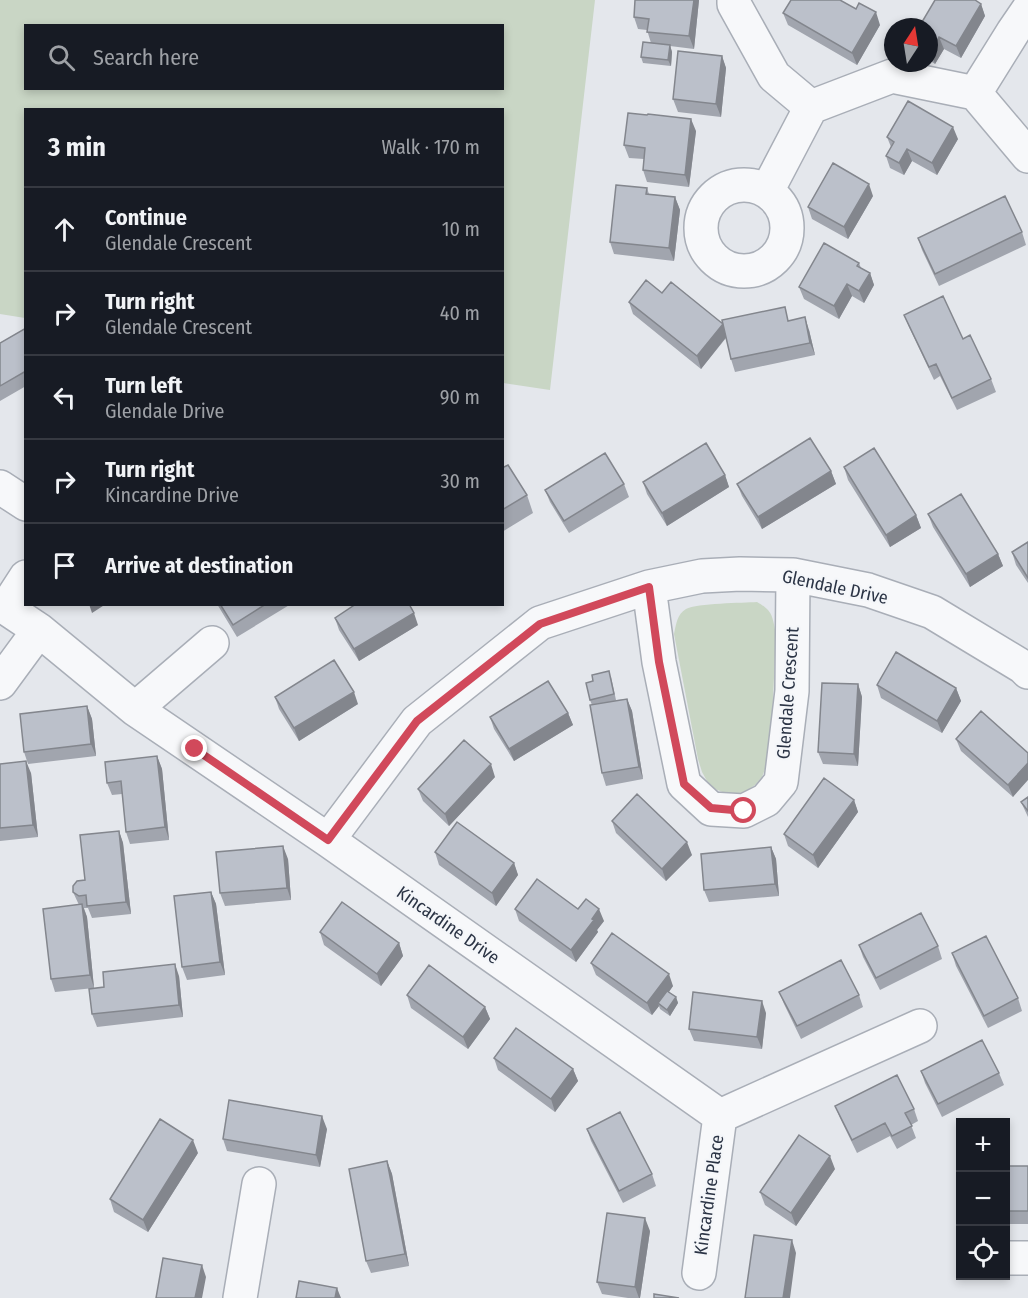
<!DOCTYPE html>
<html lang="en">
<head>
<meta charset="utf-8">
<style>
  body { margin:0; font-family:"Fira Sans Condensed",sans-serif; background:#242831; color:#f1f3f6 }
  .controls { position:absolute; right:18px; bottom:18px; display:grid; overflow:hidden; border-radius:0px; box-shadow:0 3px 9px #0003 }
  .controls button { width:54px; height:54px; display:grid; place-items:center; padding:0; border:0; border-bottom:2px solid #363941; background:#171b24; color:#f1f3f6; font:30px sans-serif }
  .compass { position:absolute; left:884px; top:18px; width:54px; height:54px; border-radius:50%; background:#171b24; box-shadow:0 3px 9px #0003; rotate:12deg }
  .stop { position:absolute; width:18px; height:18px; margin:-14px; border:4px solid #d1495b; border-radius:50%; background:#fff }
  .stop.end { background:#d1495b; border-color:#fff; box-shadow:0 2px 6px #0008 }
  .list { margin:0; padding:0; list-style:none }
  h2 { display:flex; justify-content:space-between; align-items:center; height:78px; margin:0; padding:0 24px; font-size:26px }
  h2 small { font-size:20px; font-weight:400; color:#9ea1a6 }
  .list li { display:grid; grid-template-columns:39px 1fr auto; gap:18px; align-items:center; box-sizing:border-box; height:84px; padding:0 24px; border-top:2px solid #363941 }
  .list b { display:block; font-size:22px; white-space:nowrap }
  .list p { margin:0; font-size:20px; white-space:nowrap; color:#9ea1a6 }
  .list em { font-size:20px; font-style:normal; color:#9ea1a6 }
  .icon { flex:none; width:33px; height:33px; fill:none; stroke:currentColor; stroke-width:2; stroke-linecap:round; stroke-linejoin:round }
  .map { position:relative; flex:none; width:1028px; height:1298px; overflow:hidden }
  .search { position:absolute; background:#171b24; box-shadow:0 3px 9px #0003; left:24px; top:24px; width:480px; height:66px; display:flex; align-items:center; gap:15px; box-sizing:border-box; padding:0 21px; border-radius:0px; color:#9ea1a6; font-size:22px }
  .panel { position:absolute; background:#171b24; box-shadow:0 3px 9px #0003; left:24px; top:108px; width:480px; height:498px; border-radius:0px }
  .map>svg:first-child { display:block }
  .green { fill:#c9d6c5; fill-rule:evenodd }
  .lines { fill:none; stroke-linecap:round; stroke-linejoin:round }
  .minor-casing { stroke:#a9aeb7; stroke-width:36 }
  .minor { stroke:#f7f8fa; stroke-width:33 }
  .wall { fill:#a1a5ae }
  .shaded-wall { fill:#83868d }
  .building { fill:#bbc0ca; stroke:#83868d; stroke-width:1.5 }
  .route { stroke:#d1495b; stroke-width:8 }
  .labels { text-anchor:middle; stroke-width:4.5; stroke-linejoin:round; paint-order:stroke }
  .street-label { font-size:18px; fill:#2b3445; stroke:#f4f6f9 }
</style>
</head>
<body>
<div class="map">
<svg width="1028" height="1298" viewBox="0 0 1028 1298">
  <rect width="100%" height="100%" fill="#e4e7ec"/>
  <path class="green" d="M0 0H595L550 390 503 383 502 110H26L25 318 0 314ZM26 26H502V88H26Z
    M757 602C773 611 772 616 776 633L771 744 767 764 762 777 755 785 746 791 735 795 725 793 715 789 707 781 702 772 698 759 674 634C676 625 677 614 686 609 697 603 743 603 757 602Z"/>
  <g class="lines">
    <g class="minor-casing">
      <path id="minor" d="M734 0V4L774 76 811 107
        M975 93 1013 32 1028 10
        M701 228a43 43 0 1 1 86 0a43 43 0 1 1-86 0Z
        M767 191 811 107 892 76 975 93 1028 156
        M0 487 26 504
        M649 587 659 662 684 784 711 809 744 811 766 800 781 782 792 691 793 575
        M0 604 39 630 135 709 328 840 720 1116
        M6 608 26 577
        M0 683 39 630
        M135 709 212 643
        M328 840 417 721 540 623 649 587 702 576 740 574 793 575 868 590 932 612 1023 667 1028 672
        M720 1116 920 1026
        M1006 1258H1028
        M699 1273 720 1116
        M240 1298 259 1184"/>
    </g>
    <use href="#minor" class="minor"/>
  </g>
  <path class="wall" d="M699 0 694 49 670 46 672 52 671 66 643 63 641 57 651 43 647 30 638 29 634 17Z
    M981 4 985 16 961 58 944 49 935 64 929 60V27Z
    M783 13 880 25 857 65 788 25Z
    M722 56 726 68 721 117 678 112 673 99Z
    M696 131 689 187 647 182 643 170 644 159 629 158 624 145Z
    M887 137 958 139 937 175 912 161 904 175 890 168 886 156 891 147Z
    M647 188 649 194 675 197 680 210 674 261 614 254 610 242Z
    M873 196 848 239 812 219 808 207Z
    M1022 232 1026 245 939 286 922 250 918 238Z
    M859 263 861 268 870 273 874 285 864 303 852 296 839 319 804 299 799 287Z
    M662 293 723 324 790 320 809 330 815 355 735 372 731 359 726 338 701 369 633 314 629 302Z
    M904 315 963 339 991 379 996 392 957 410 940 376 934 380 909 327Z
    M26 328V386L0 401V343Z
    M844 467 916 515 921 528 890 547 848 480Z
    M502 468 527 495 533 513 502 532Z
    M831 471 836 484 762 529 742 496 737 484Z
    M725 475 729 487 667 526 647 494 643 482Z
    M624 484 629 497 569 533 550 502 545 490Z
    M928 514 998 554 1003 566 970 587 933 527Z
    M1028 542V583L1016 565 1012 552Z
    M217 604H291L237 637Z
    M335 618 418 625 359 661 339 630Z
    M611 677 616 700 627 699 632 711 643 779 606 786 602 773 592 705 590 700Z
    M858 684 862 697 858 766 823 764 818 752Z
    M877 685 956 688 961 701 942 733 881 698Z
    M275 697 358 704 299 741 279 709Z
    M87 706 92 719 96 756 28 764 24 752Z
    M568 713 573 725 514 761 494 729 490 717Z
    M956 739 1028 753 1013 797 961 751Z
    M157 756 162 769 169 840 130 844 126 832 122 794 112 795 107 783Z
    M0 764 31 773 38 837 0 841Z
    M495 777 449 826 423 801 418 789Z
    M1028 797V817L1021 802Z
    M854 800 858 812 818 868 788 846 784 834Z
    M612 821 692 855 666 881 616 833Z
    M119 831 123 843 131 914 92 918 88 908H84L87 917 94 988 55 992 51 979 79 905 73 892 85 880Z
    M771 847 776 859 779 896 709 902 704 890Z
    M435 852 514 863 518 875 496 906 439 865Z
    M288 859 291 900 225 906 220 893Z
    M211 892 216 904 225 975 187 980 182 967Z
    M515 909H578L604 921 597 930 598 932 576 962 519 921Z
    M320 932 399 943 403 956 381 986 324 945Z
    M859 945 938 946 942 959 880 990 863 957Z
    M952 953 1018 998 1022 1011 988 1028 956 966Z
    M591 963 673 986 669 992 676 997 678 1003 670 1016 660 1009 659 1006 652 1015 596 975Z
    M179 976 183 1017 97 1027 92 1014Z
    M779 992 859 995 863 1007 801 1039 784 1004Z
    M407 995 485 1007 490 1019 468 1049 411 1008Z
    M766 1013 762 1049 694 1041 689 1029Z
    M494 1058 573 1069 578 1081 555 1112 498 1070Z
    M921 1071 999 1073 1004 1085 942 1117 925 1083Z
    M835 1106 914 1109 918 1121 911 1125 916 1138 897 1149 890 1136 857 1153 840 1118Z
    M327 1129 320 1167 227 1151 223 1139Z
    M587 1129 652 1174 656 1186 623 1203 591 1141Z
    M198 1153 148 1232 114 1212 110 1199Z
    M387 1161 392 1174 409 1266 371 1273 366 1261Z
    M1005 1166H1028V1224H1005Z
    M835 1169 796 1226 765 1205 760 1192Z
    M650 1231 640 1298H628L602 1294 597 1282Z"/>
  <path class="shaded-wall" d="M694 0H699L694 49 689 36Z
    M981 4 985 16 961 58 956 46Z
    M876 12 880 25 857 65 852 53Z
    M939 37 944 49 935 64 931 51Z
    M670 45 672 52 671 66 668 60Z
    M722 56 726 68 721 117 716 104Z
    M691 119 696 131 689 187 685 175Z
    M953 127 958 139 937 175 932 163Z
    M907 149 912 161 904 175 899 163Z
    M869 184 873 196 848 239 844 227Z
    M675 197 680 210 674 261 669 248Z
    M870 273 874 285 864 303 859 291Z
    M847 284 852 296 839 319 834 306Z
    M805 317 809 330 815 355 810 343Z
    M723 324 727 336 701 369 697 356Z
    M831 471 836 484 762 529 758 517Z
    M725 475 729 487 667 526 662 513Z
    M916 515 921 528 890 547 886 535Z
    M998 554 1003 566 970 587 966 574Z
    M89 604H106L92 613Z
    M414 613 418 625 359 661 354 649Z
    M858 684 862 697 858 766 854 754Z
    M956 688 961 701 942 733 937 721Z
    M354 692 358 704 299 741 294 728Z
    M627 699 632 711 643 779 639 767Z
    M87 706 92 719 96 756 91 744Z
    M568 713 573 725 514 761 509 749Z
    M157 756 162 769 169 840 165 827Z
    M26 761 31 773 38 837 33 825Z
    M1028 763V780L1013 797 1008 785Z
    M491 764 495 777 449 826 445 814Z
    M854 800 858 812 818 868 813 855Z
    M119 831 123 843 131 914 126 902Z
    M687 842 692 855 666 881 662 869Z
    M283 846 288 859 291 900 287 888Z
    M771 847 776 859 779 896 775 884Z
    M514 863 518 875 496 906 492 893Z
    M211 892 216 904 225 975 220 962Z
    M82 904 87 917 94 988 90 975Z
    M599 909 604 921 597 930 598 932 576 962 571 950Z
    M399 943 403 956 381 986 377 974Z
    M175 964 179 976 183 1017 179 1005Z
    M669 974 673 986 660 1004 658 1003 659 1006 652 1015 647 1003Z
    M676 997 678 1003 670 1016 667 1010Z
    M762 1001 766 1013 762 1049 757 1037Z
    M485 1007 490 1019 468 1049 463 1037Z
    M573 1069 578 1081 555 1112 551 1099Z
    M322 1116 327 1129 320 1167 316 1155Z
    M193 1140 198 1153 148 1232 143 1220Z
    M830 1156 835 1169 796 1226 791 1213Z
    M387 1161 392 1174 409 1266 405 1254Z
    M645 1218 650 1231 640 1298H639L635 1287Z
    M792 1240 796 1253 790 1298H783Z
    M202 1265 206 1277 202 1298H195Z
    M337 1288 341 1298H335Z"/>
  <path class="building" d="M635 0H694L689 36 647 32 649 19 634 17Z
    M791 0H840L856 9 859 3 876 12 852 53 783 13Z
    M935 0H975L981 4 956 46 939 37 931 51 929 50V27H919Z
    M643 42 670 45 668 60 641 57Z
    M678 51 722 56 716 104 673 99Z
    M908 101 953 127 932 163 907 149 899 163 886 156 894 142 887 137Z
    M628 113 647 115 648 114 691 119 685 175 643 170 645 148 624 145Z
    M833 163 869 184 844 227 808 207Z
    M616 185 647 188 646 194 675 197 669 248 610 242Z
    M1005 196 1022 232 935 274 918 238Z
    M824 243 859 263 857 266 870 273 859 291 847 284 834 306 799 287Z
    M646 280 662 293 671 282 723 324 697 356 629 302Z
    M943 296 963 339 970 335 991 379 952 398 936 364 929 367 904 315Z
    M785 307 788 321 805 317 810 343 731 359 722 320Z
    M26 328V371L0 386V343Z
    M810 438 831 471 758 517 737 484Z
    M706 443 725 475 662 513 643 482Z
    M874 448 916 515 886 535 844 467Z
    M605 453 624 484 564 521 545 490Z
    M508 465 527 495 502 510V468Z
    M961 494 998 554 966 574 928 514Z
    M1028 542V578L1012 552Z
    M220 604H266L233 625Z
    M356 604H409L414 613 354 649 335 618Z
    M896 652 956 688 937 721 877 685Z
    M334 660 354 692 294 728 275 697Z
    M609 671 614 694 590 700 586 683 593 681 592 675Z
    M548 681 568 713 509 749 490 717Z
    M822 683 858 684 854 754 818 752Z
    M627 699 639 767 602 773 590 705Z
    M87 706 91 744 24 752 20 714Z
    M981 711 1028 753V763L1008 785 956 739Z
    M464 740 491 764 445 814 418 789Z
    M157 756 165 827 126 832 121 781 107 783 105 762Z
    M26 761 33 825 0 828V764Z
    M824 778 854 800 813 855 784 834Z
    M637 794 687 842 662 869 612 821Z
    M1028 797V811L1021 802Z
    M457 822 514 863 492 893 435 852Z
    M119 831 126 902 87 906 86 895 79 896 73 892V886L77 881 85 880 80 835Z
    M283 846 287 888 220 893 216 852Z
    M771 847 775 884 704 890 701 854Z
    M537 879 578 909 586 899 599 909 592 919 594 920 571 950 515 909Z
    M211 892 220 962 182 967 174 896Z
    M342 902 399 943 377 974 320 932Z
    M82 904 90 975 51 979 43 909Z
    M921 913 938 946 876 978 859 945Z
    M612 933 669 974 647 1003 591 963Z
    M986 936 1018 998 984 1016 952 953Z
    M841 960 859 995 797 1026 779 992Z
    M175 964 179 1005 92 1014 89 989 104 987 103 972Z
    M429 965 485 1007 463 1037 407 995Z
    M667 991 676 997 667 1010 658 1003Z
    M693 992 762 1001 757 1037 689 1029Z
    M516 1028 573 1069 551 1099 494 1058Z
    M982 1040 999 1073 938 1104 921 1071Z
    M897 1075 914 1109 905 1113 912 1126 892 1136 885 1123 852 1140 835 1106Z
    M229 1100 322 1116 316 1155 223 1139Z
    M620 1112 652 1174 619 1191 587 1129Z
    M160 1119 193 1140 143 1220 110 1199Z
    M799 1135 830 1156 791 1213 760 1192Z
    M387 1161 405 1254 366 1261 349 1169Z
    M1005 1166H1028V1211H1005Z
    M607 1213 645 1218 635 1287 597 1282Z
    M754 1235 792 1240 783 1298H745Z
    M163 1258 202 1265 195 1298H156Z
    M299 1281 337 1288 335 1298H296Z
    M654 1294 679 1298H654Z"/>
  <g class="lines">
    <path class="route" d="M195 749 328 840 417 721 540 624 649 587 659 662 684 784 711 808 744 811"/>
  </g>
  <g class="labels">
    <g class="street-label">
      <text transform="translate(835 587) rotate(12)" y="6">Glendale Drive</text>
      <text transform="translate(788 693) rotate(-86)" y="6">Glendale Crescent</text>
      <text transform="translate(448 925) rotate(35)" y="6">Kincardine Drive</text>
      <text transform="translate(709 1195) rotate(-82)" y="6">Kincardine Place</text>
    </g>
  </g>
</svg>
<div class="controls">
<button>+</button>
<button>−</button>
<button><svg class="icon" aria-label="locate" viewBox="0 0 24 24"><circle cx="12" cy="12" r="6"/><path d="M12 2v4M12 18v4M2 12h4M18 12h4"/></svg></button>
</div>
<svg class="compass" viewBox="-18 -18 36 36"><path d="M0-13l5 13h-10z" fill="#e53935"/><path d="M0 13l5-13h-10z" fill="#9ea1a6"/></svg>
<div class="stop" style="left:744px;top:811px"></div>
<div class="stop end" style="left:195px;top:749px"></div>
<div class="search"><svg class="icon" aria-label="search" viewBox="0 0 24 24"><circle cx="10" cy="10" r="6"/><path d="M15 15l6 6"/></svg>Search here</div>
<section class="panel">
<h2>3 min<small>Walk · 170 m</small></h2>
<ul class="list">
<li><svg class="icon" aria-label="ahead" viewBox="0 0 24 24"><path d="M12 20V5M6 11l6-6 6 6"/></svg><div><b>Continue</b><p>Glendale Crescent</p></div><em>10 m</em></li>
<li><svg class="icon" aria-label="right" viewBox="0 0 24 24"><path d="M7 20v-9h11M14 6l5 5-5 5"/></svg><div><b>Turn right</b><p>Glendale Crescent</p></div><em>40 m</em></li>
<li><svg class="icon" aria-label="left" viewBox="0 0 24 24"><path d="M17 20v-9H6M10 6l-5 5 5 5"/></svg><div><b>Turn left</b><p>Glendale Drive</p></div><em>90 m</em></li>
<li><svg class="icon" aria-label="right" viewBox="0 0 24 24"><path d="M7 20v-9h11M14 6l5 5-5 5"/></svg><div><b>Turn right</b><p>Kincardine Drive</p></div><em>30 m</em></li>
<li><svg class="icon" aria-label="arrive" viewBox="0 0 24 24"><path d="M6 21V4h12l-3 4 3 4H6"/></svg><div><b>Arrive at destination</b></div></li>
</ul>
</section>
</div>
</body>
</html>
